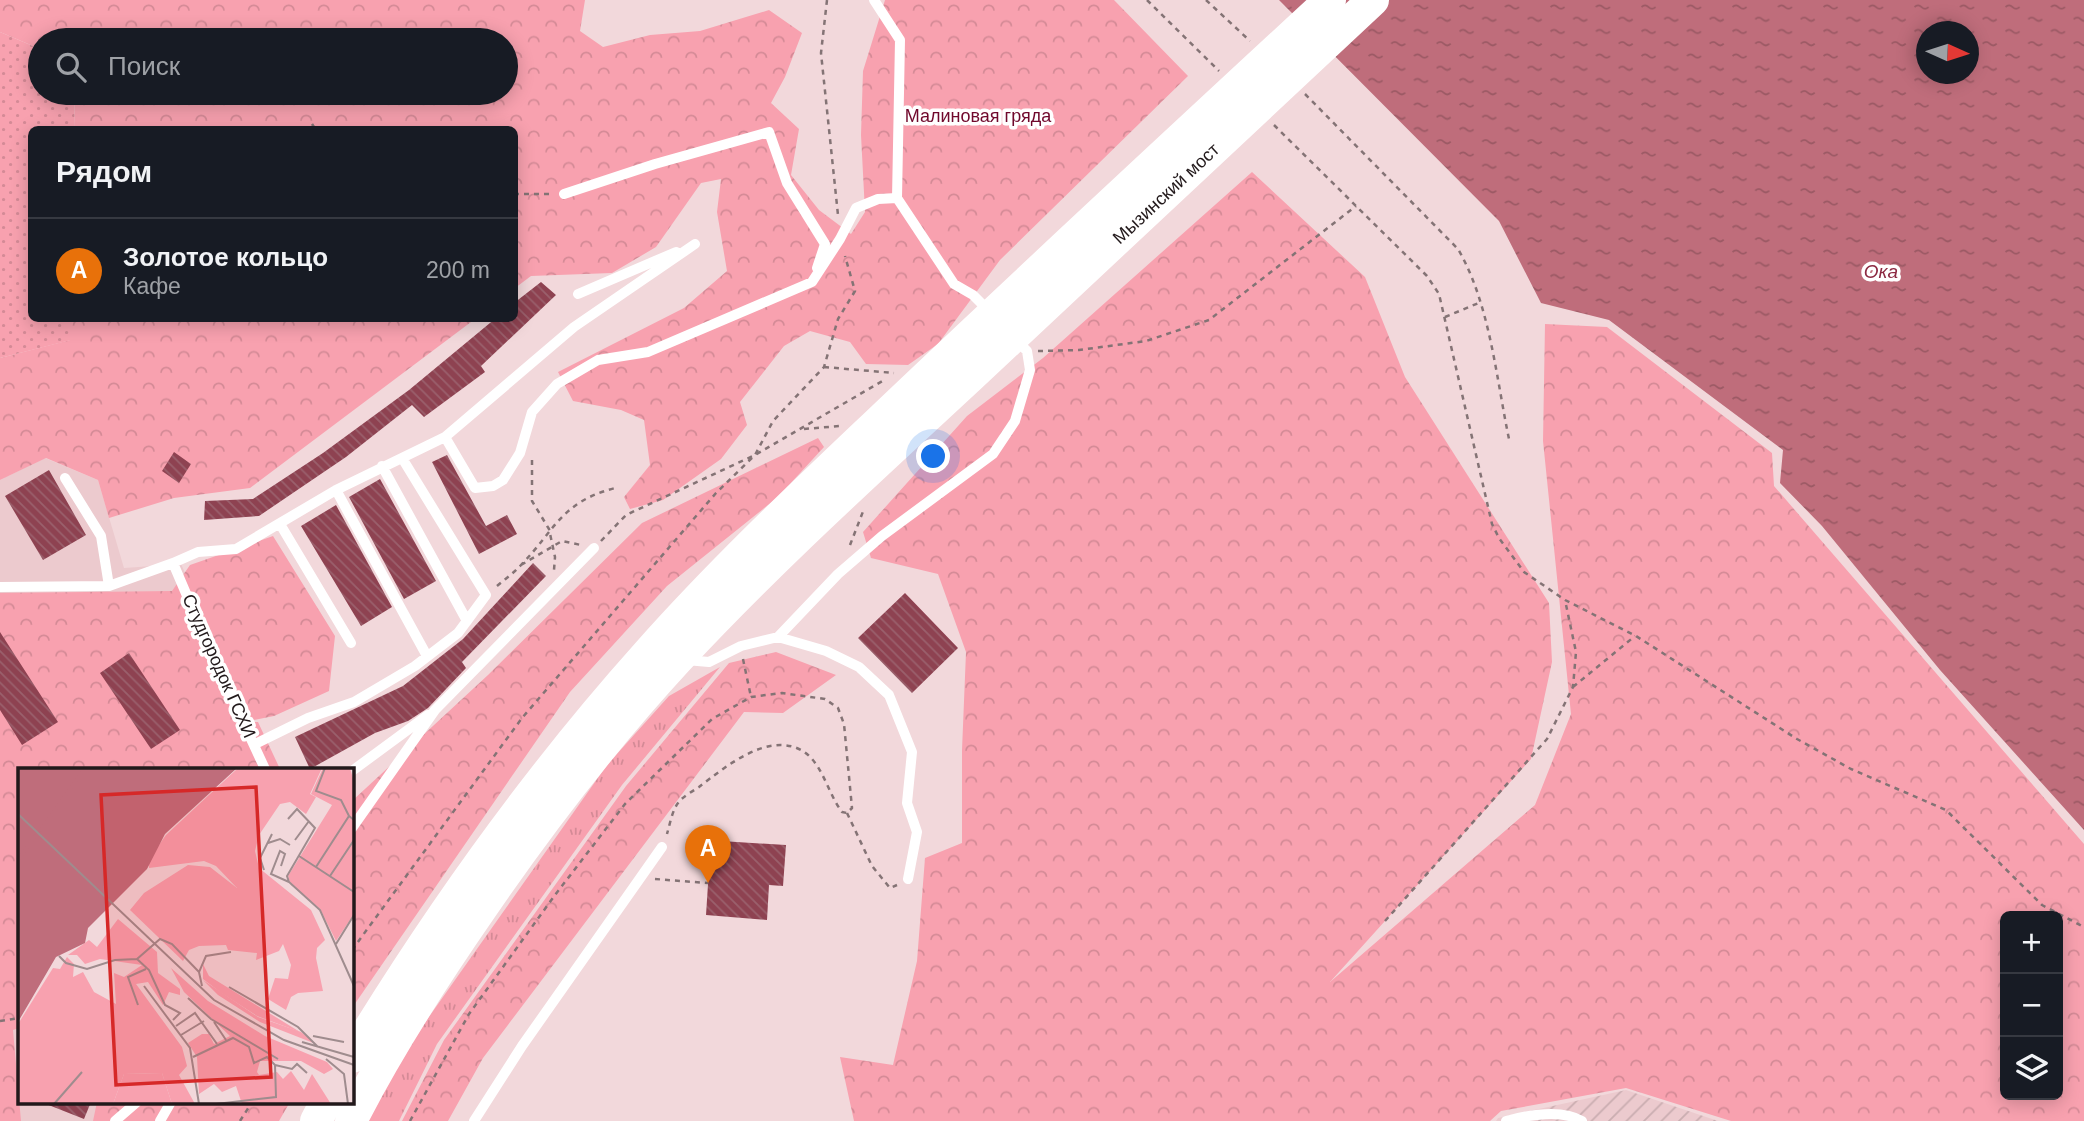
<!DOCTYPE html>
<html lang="ru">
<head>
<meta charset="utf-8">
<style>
  body { margin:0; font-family:Helvetica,sans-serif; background:#20242c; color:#f1f3f6 }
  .controls { position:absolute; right:21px; bottom:21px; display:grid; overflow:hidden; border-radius:10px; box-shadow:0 4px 18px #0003 }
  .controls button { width:63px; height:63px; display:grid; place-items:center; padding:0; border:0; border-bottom:2px solid #363941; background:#171b24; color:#f1f3f6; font:35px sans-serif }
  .compass { position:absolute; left:1916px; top:21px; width:63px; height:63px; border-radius:50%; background:#171b24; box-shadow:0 4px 18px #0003; rotate:93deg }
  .you { position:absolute; left:934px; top:457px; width:24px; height:24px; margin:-18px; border:5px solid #fff; border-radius:50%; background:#1a73e8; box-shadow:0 0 0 10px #1a73e833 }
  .badge { display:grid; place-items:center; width:46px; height:46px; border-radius:50%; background:#288359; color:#fff; font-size:23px; font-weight:700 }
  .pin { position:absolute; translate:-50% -58px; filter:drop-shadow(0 2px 4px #0008) }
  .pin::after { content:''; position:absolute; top:37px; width:24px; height:21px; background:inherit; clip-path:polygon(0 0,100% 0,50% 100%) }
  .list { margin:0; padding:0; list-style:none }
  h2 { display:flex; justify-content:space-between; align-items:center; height:91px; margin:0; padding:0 28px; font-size:30px }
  h2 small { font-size:23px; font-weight:400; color:#9ea1a6 }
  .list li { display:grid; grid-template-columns:46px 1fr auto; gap:21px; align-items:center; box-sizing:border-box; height:105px; padding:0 28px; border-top:2px solid #363941 }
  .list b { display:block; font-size:26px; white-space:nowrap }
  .list p { margin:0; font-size:23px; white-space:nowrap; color:#9ea1a6 }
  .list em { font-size:23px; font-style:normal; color:#9ea1a6 }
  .icon { flex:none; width:38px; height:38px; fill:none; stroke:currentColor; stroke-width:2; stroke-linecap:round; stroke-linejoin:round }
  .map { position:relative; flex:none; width:2084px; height:1121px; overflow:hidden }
  .search { position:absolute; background:#171b24; box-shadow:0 4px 18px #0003; left:28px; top:28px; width:490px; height:77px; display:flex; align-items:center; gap:18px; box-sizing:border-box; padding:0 24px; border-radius:38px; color:#9ea1a6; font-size:26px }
  .panel { position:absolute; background:#171b24; box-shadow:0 4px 18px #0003; left:28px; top:126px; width:490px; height:196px; border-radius:10px }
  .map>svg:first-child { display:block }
  .built { fill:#eccace }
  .industrial { fill:url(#industrial-furrows) }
  .grass { fill:url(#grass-tufts) }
  .forest { fill:url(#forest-crowns); fill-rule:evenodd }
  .park { fill:url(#park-dots) }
  .water { fill:url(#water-ripples); fill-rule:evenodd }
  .building { fill:url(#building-back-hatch) }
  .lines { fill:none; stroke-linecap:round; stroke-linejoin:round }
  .path { stroke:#847375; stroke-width:2.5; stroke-dasharray:5 5; stroke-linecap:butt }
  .service { stroke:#fff; stroke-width:10 }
  .primary { stroke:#fff; stroke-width:32 }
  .labels { text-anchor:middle; stroke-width:7; stroke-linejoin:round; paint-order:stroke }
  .park-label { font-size:18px; fill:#70082c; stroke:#fff }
  .street-label { font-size:18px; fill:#22191b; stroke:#fff }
  .water-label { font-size:19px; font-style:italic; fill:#8c2942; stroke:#fff }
  .inset-river { fill:none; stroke:#bf6d7b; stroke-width:3.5 }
  .inset-road { fill:none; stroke:#9f8c8e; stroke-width:2 }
  .view { fill:#d62828; fill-opacity:0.15; stroke:#d62828; stroke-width:3.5 }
  .inset-edge { fill:none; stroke:#22191b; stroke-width:3.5 }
</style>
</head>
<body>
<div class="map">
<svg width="2084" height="1121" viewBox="0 0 2084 1121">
  <defs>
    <pattern id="industrial-furrows" width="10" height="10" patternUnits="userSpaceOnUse" patternTransform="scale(1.75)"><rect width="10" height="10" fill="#eccace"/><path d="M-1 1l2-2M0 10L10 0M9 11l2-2" fill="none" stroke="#caadb0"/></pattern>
    <pattern id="grass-tufts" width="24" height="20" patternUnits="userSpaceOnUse" patternTransform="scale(1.75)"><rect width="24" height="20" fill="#f8a1af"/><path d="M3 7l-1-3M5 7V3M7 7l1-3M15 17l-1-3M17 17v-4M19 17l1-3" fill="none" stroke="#d48a96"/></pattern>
    <pattern id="forest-crowns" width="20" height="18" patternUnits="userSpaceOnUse" patternTransform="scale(1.75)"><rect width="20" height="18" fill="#f8a1af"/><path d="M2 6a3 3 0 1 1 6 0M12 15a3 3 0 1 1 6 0" fill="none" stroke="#d48a96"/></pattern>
    <pattern id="park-dots" width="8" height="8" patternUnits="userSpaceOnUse" patternTransform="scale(1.75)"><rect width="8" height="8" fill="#f8a1af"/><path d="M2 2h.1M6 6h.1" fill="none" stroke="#d48a96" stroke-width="1.8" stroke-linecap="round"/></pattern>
    <pattern id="water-ripples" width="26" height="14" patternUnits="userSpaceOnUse" patternTransform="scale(1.75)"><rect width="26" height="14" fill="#bf6d7b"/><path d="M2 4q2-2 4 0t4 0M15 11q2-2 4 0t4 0" fill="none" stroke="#9b5964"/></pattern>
    <pattern id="building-back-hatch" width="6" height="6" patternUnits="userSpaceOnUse" patternTransform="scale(1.75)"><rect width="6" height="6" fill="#8e4251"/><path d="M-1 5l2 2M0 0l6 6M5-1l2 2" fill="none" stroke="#9a606c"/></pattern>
  </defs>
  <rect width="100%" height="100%" fill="#f2d8db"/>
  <path class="built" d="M45 458 98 480 124 568 181 564 273 769H19V1102H152L141 1121H0V480Z"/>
  <path class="industrial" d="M1626 1090 1718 1121H1496L1498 1118Z"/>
  <path class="grass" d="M720 667 622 785 437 1044 399 1121H367L397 1062 607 765 669 696Z"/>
  <path class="forest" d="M0 0H585L580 31 603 47 650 35 700 31 769 10 802 33 785 77 771 103 799 129 791 175 819 210 851 234 865 212 861 135 863 71 885 0H1114L1188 76 1000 260 938 344 908 365 866 364 850 342 810 331 784 346 740 402 747 425 721 459 663 500 630 509 624 497 650 465 644 420 621 410 573 401 558 372 684 308 727 271 717 212 721 179 701 183 656 247 612 273 531 276 515 288 514 130 74 129 75 93H506V40H40V49L0 32Z
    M1252 172 1365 277 1405 377 1549 603 1552 662 1531 759 1330 982 1535 805 1571 714 1543 441 1545 324 1607 327 1772 453 1774 486 2084 844V1121H1731L1626 1088 1501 1111 1490 1121H854L840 1057 893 1065 917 961 925 858 962 843V750L966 652 938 574 871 558 863 532 967 416 1043 358ZM2005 916H2058V1095H2005Z
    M71 319H475L250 488 174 498 109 518 98 480 46 458 0 480V358L70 340Z
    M818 438 824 447 778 497 667 586 570 692 352 1008V801L488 675 642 523Z
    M273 536 335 636 329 691 274 716 244 722H258L280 769H19V1028L13 1030 21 1121H0V593L172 591 190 565Z
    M776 652 836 675 783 713 744 712 483 1058 448 1121H402L444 1040 626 786 729 663Z
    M97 1102H290L279 1121H93Z"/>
  <path class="park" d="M0 32 40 49V93H75L74 129 32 130V318L71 319V340L0 358Z"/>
  <path class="water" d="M1279 0H2084V830L1940 670 1822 526 1780 483 1783 450 1609 320 1541 303 1499 221ZM1926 32H1968V74H1926Z"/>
  <path class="building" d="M541 282 556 295 481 366 485 372 424 417 412 405 346 457 259 516 204 520 205 501 253 499 323 453 409 390 496 318H514V303Z
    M174 452 191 464 179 483 162 471Z
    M447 455 486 526 507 515 517 534 479 554 432 462Z
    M49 470 86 535 43 560 5 496Z
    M380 479 436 581 404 599 349 497Z
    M336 505 392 607 361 626 301 526Z
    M533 563 546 576 462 662 466 668 428 708 408 721 375 733 310 769 295 737 403 686 463 639Z
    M905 593 958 648 912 693 858 638Z
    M0 632 58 722 22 745 0 710Z
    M129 653 180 730 151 749 100 673Z
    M721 841 786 845 783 886 769 885 767 920 706 915 710 854H720Z
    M41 1102H91L84 1119Z"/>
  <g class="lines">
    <path class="path" d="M827 0 821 53 838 215
      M1147 0 1219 71
      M1206 0 1250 41
      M1305 94 1458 249C1490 304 1496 377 1509 439
      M312 124 316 130
      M1274 125 1427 276 1439 294 1492 524 1499 538 1524 572 1565 600 1636 636 1797 739 1851 769 1946 810 2042 905 2084 927
      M514 194H551
      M1445 317 1481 302
      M1038 351 1079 350 1146 341 1209 320 1356 206
      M824 367 894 373
      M804 429 840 426
      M532 460V501L549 529 555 557 554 570
      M601 541 626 515 755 455 886 379
      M850 545 864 509
      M521 565 562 541 581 545
      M497 586C505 579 514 573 521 565 556 529 561 502 615 488
      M743 659 751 697
      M1573 687 1635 636
      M847 813 872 866 890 888 897 885
      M655 879 708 883
      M1385 921 1547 739 1573 687 1576 652 1565 600
      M352 950 522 718 716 493 755 455 773 421 824 367 838 319 855 291 845 256
      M0 1021 19 1018
      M240 1121 252 1102
      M410 1121 469 1014 555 895 625 804 712 719 751 697 782 693 825 699 838 708 844 724 852 808 847 813 842 812C828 794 822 761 801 750 767 732 725 767 699 787 693 791 682 797 678 803 672 811 670 824 667 834"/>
    <path class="service" d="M874 0 900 40 897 198 954 284 973 295 988 310
      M564 194 655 164 769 132 787 183 825 244 817 268
      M578 294 676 252
      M445 437 475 488 493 486 503 480 520 453 532 412 557 384 598 360 648 352 812 282 840 239 856 208 878 199 897 198
      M382 466 467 621
      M65 478 101 536 109 586
      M336 490 427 656
      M280 524 351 643
      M173 563 217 666 265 769
      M0 587 109 586 173 563 198 552 236 549 336 490 445 437 574 327 695 244
      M778 637 838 574 882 536 993 454 1015 421 1030 370 1027 351 1015 339
      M686 660 709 662 741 646 778 637 826 651 859 667 889 695 912 752 907 803 917 832 908 879
      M255 744 308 718 354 702 415 666 458 633 486 595 402 458
      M352 771 428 715
      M352 828 435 710 594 548
      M115 1121 137 1102
      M160 1121 171 1102
      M474 1121 522 1046 662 847
      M1506 1121C1528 1115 1562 1109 1582 1121"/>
    <g class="primary">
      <path d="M352 1057C439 914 536 778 648 653 725 566 810 487 894 407 1038 270 1184 135 1330 0"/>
      <path d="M316 1121 326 1102"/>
      <path id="s1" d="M351 1121C388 1048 432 980 479 912 539 824 605 738 678 659 770 560 871 469 970 377 1104 251 1239 126 1373 0"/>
    </g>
  </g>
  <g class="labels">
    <g class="park-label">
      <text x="978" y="122">Малиновая гряда</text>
    </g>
    <g class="street-label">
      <text dy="6" stroke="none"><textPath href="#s1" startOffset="1242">Мызинский мост</textPath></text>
      <text transform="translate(219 666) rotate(66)" y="6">Студгородок ГСХИ</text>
    </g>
    <g class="water-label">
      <text x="1881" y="278">Ока</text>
    </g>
  </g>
  <g transform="translate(18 768)">
    <rect width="336" height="336" fill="#f2d8db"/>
    <path d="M185 212 240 249 283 264 298 276 242 254 200 227Z" fill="#f8a1af"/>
    <path d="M220 0H304L292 26 298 29 288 46 272 34 262 36 241 67 237 83 241 100 293 142 307 172 299 180 298 190 305 223 280 225 273 229 268 242 250 231 257 210 270 211 273 197 265 176 261 183 238 192 239 185 210 182 208 177 181 178 171 182 165 193 112 142 126 125 170 97 192 99 219 120 198 98 186 93 131 100V91L148 67ZM100 151 139 184 140 205 162 221V227L151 224 145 237 130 214 118 216 164 279 169 298 161 307 177 336H154L144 305 106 306 95 336H0V256L35 200 42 201 49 189 56 196 55 209 65 204 76 224 98 236 96 205 106 209 124 197 82 191 67 196 59 187H50L71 172 79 179ZM185 196 191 208 282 264 239 248 202 224 185 211ZM153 200 190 233 247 268 309 294 315 301 306 306 283 293H242L239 304 241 307 259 304 265 311 273 303 286 322 294 306 313 336H224L218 318 204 324 196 316 181 326 179 289 170 275 184 266H191L196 276 212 268 166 224Z" fill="#f8a1af"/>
    <path d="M305 0H332L336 14V146L318 173 302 141 273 117 270 108 314 37 293 26ZM144 305 154 336H95L106 306Z" fill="#f8a1af"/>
    <path d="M0 0H219L147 66 129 101 70 160 67 175 38 189 0 254Z" fill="#bf6d7b"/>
    <path class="inset-river" d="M22 63 67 0M0 92 18 67"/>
    <path class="inset-road" d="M307 0 298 23 323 32 331 48M0 46 196 232 266 272 336 297M270 51 279 41 297 60 269 108 271 114 302 142 336 218M277 72 291 53M250 75 262 71 272 77M281 88 336 124M263 98 267 86 262 83 253 106 271 114M298 99 331 48 336 52M246 102 242 90 254 66M312 108 336 72M318 176 336 147M41 188 48 195 69 201 97 192 119 191 142 171 154 176 181 204M119 191 131 202 147 237 162 245 155 252M126 218 172 280 181 336M184 218 181 204 188 188 213 184M211 219 280 259 300 279M170 230 193 251 260 291M120 237 110 209 128 201M196 254 208 272M158 258 177 245 199 276M163 267 186 253M295 268 326 274M284 274 336 289M175 289 215 270 231 279 236 295 249 289 257 297 258 329 198 336M308 291 326 306 330 336M257 297 274 301 279 296 289 305M36 336 64 304"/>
    <path class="view" d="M238 19 253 309 98 317 83 27Z"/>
    <rect width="336" height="336" class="inset-edge"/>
  </g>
</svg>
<div class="controls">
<button>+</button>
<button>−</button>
<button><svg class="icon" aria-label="layers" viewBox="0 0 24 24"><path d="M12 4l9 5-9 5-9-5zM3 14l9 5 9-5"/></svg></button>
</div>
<svg class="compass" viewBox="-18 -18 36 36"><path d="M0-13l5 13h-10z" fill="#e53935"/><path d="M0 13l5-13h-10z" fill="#9ea1a6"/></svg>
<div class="you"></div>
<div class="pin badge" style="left:708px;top:883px;background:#e8710a">A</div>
<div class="search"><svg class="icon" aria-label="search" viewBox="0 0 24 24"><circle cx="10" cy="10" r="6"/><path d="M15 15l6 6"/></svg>Поиск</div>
<section class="panel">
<h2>Рядом<small></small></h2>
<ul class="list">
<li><span class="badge" style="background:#e8710a">A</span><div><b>Золотое кольцо</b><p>Кафе</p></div><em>200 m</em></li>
</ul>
</section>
</div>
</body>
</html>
